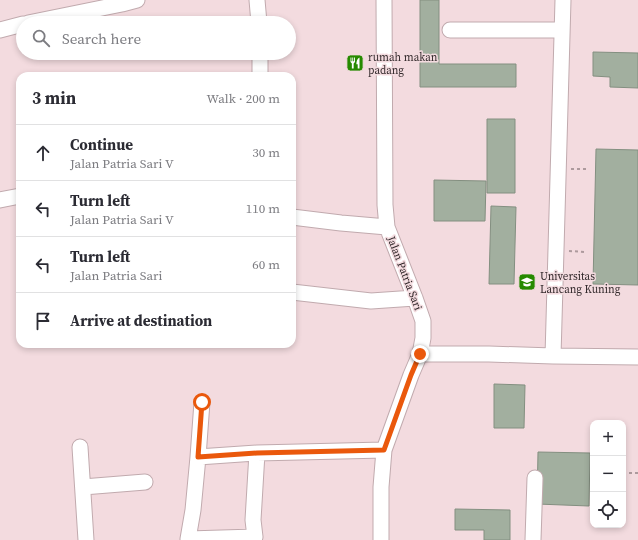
<!DOCTYPE html>
<html lang="en">
<head>
<meta charset="utf-8">
<style>
  body { margin:0; font-family:"Source Serif 4",serif; background:#f7f7f7; color:#2b2b33 }
  .controls { position:absolute; right:12px; bottom:12px; display:grid; overflow:hidden; border-radius:8px; box-shadow:0 2px 6px #0003 }
  .controls button { width:36px; height:36px; display:grid; place-items:center; padding:0; border:0; border-bottom:1px solid #e1e1e2; background:#fff; color:#2b2b33; font:20px sans-serif }
  .stop { position:absolute; width:12px; height:12px; margin:-9px; border:3px solid #ea580c; border-radius:50%; background:#fff }
  .stop.end { background:#ea580c; border-color:#fff; box-shadow:0 1px 4px #0008 }
  .list { margin:0; padding:0; list-style:none }
  h2 { display:flex; justify-content:space-between; align-items:center; height:52px; margin:0; padding:0 16px; font-size:17px }
  h2 small { font-size:13px; font-weight:400; color:#7c7c81 }
  .list li { display:grid; grid-template-columns:26px 1fr auto; gap:12px; align-items:center; box-sizing:border-box; height:56px; padding:0 16px; border-top:1px solid #e1e1e2 }
  .list b { display:block; font-size:15px; white-space:nowrap }
  .list p { margin:0; font-size:13px; white-space:nowrap; color:#7c7c81 }
  .list em { font-size:13px; font-style:normal; color:#7c7c81 }
  .icon { flex:none; width:22px; height:22px; fill:none; stroke:currentColor; stroke-width:2; stroke-linecap:round; stroke-linejoin:round }
  .map { position:relative; flex:none; width:638px; height:540px; overflow:hidden }
  .search { position:absolute; background:#fff; box-shadow:0 2px 6px #0003; left:16px; top:16px; width:280px; height:44px; display:flex; align-items:center; gap:10px; box-sizing:border-box; padding:0 14px; border-radius:22px; color:#7c7c81; font-size:15px }
  .panel { position:absolute; background:#fff; box-shadow:0 2px 6px #0003; left:16px; top:72px; width:280px; height:276px; border-radius:12px }
  .map>svg:first-child { display:block }
  .building { fill:#a2af9f; stroke:#838f80 }
  .lines { fill:none; stroke-linecap:round; stroke-linejoin:round }
  .minor-casing { stroke:#c1aaae; stroke-width:17 }
  .path { stroke:#ad9a9d; stroke-width:2; stroke-dasharray:3 3; stroke-linecap:butt }
  .minor { stroke:#fff; stroke-width:15 }
  .route { stroke:#ea580c; stroke-width:5 }
  .labels { text-anchor:middle; stroke-width:3; stroke-linejoin:round; paint-order:stroke }
  .poi-label { font-size:11px; fill:#332a2c; stroke:#f3dbdf; text-anchor:start }
  .street-label { font-size:11px; fill:#332a2c; stroke:#f3dbdf }
</style>
</head>
<body>
<div class="map">
<svg width="638" height="540" viewBox="0 0 638 540">
  <rect width="100%" height="100%" fill="#f3dbdf"/>
  <path class="building" d="M420 0H439V64H516V87H420Z
    M593 52 638 53V88L610 87V77L593 76Z
    M487 119H515V193H487Z
    M596 149 638 150V285L593 284Z
    M434 180 486 181 485 221H434Z
    M491 206 516 207 514 284H489Z
    M494 384 525 385 524 428H494Z
    M538 452 590 453 589 506 537 504Z
    M455 509 510 510V540H484V530H455Z"/>
  <g class="lines">
    <g class="minor-casing">
      <path id="minor" d="M257 0 259 23
        M28 23 122 4 137 0
        M0 30 23 24
        M450 30H562
        M260 53V76
        M0 200 20 196
        M292 217 341 223 387 227
        M292 292 371 301 415 298
        M420 354H489L553 356 638 357
        M553 356 563 0
        M202 402 198 457 257 453 384 450
        M80 447 86 540
        M198 457 193 510 188 539 255 537 253 520 257 453
        M83 487 145 482
        M381 540V487L384 450 411 375 420 354 423 338V321L415 298 387 227 385 205 384 0
        M533 540 535 478"/>
    </g>
    <path class="path" d="M571 169H589
      M569 251 586 252
      M623 473H638"/>
    <use href="#minor" class="minor"/>
  </g>
  <g class="lines">
    <path class="route" d="M202 402 198 457 257 453 384 450 411 375 420 354"/>
  </g>
  <defs>
    <g id="restaurant-square" transform="scale(0.9)"><rect x="-9" y="-9" width="18" height="18" rx="4" fill="#268a00" stroke="#f3dbdf"/><path d="M-5-6h1v4h1v-4h1v4h1v-4h1v5L-1.5 .5V6h-2V.5L-5-1ZM5-6V6H3V1.5H1.5Q1.5-4 5-6Z" fill="#fff"/></g>
    <g id="university-square" transform="scale(0.9)"><rect x="-9" y="-9" width="18" height="18" rx="4" fill="#268a00" stroke="#f3dbdf"/><path d="M0-5L7-2L0 1L-7-2ZM-4 1L0 2.5L4 1V4Q0 6-4 4Z" fill="#fff"/></g>
  </defs>
  <g fill-rule="evenodd">
    <use href="#restaurant-square" x="355" y="63"/>
    <use href="#university-square" x="527" y="282"/>
  </g>
  <g class="labels">
    <g class="poi-label">
      <text x="368" y="61">rumah makan<tspan x="368" dy="13">padang</tspan></text>
      <text x="540" y="280">Universitas<tspan x="540" dy="13">Lancang Kuning</tspan></text>
    </g>
    <g class="street-label">
      <text transform="translate(405 273) rotate(69)" y="4">Jalan Patria Sari</text>
    </g>
  </g>
</svg>
<div class="controls">
<button>+</button>
<button>−</button>
<button><svg class="icon" aria-label="locate" viewBox="0 0 24 24"><circle cx="12" cy="12" r="6"/><path d="M12 2v4M12 18v4M2 12h4M18 12h4"/></svg></button>
</div>
<div class="stop" style="left:202px;top:402px"></div>
<div class="stop end" style="left:420px;top:354px"></div>
<div class="search"><svg class="icon" aria-label="search" viewBox="0 0 24 24"><circle cx="10" cy="10" r="6"/><path d="M15 15l6 6"/></svg>Search here</div>
<section class="panel">
<h2>3 min<small>Walk · 200 m</small></h2>
<ul class="list">
<li><svg class="icon" aria-label="ahead" viewBox="0 0 24 24"><path d="M12 20V5M6 11l6-6 6 6"/></svg><div><b>Continue</b><p>Jalan Patria Sari V</p></div><em>30 m</em></li>
<li><svg class="icon" aria-label="left" viewBox="0 0 24 24"><path d="M17 20v-9H6M10 6l-5 5 5 5"/></svg><div><b>Turn left</b><p>Jalan Patria Sari V</p></div><em>110 m</em></li>
<li><svg class="icon" aria-label="left" viewBox="0 0 24 24"><path d="M17 20v-9H6M10 6l-5 5 5 5"/></svg><div><b>Turn left</b><p>Jalan Patria Sari</p></div><em>60 m</em></li>
<li><svg class="icon" aria-label="arrive" viewBox="0 0 24 24"><path d="M6 21V4h12l-3 4 3 4H6"/></svg><div><b>Arrive at destination</b></div></li>
</ul>
</section>
</div>
</body>
</html>
